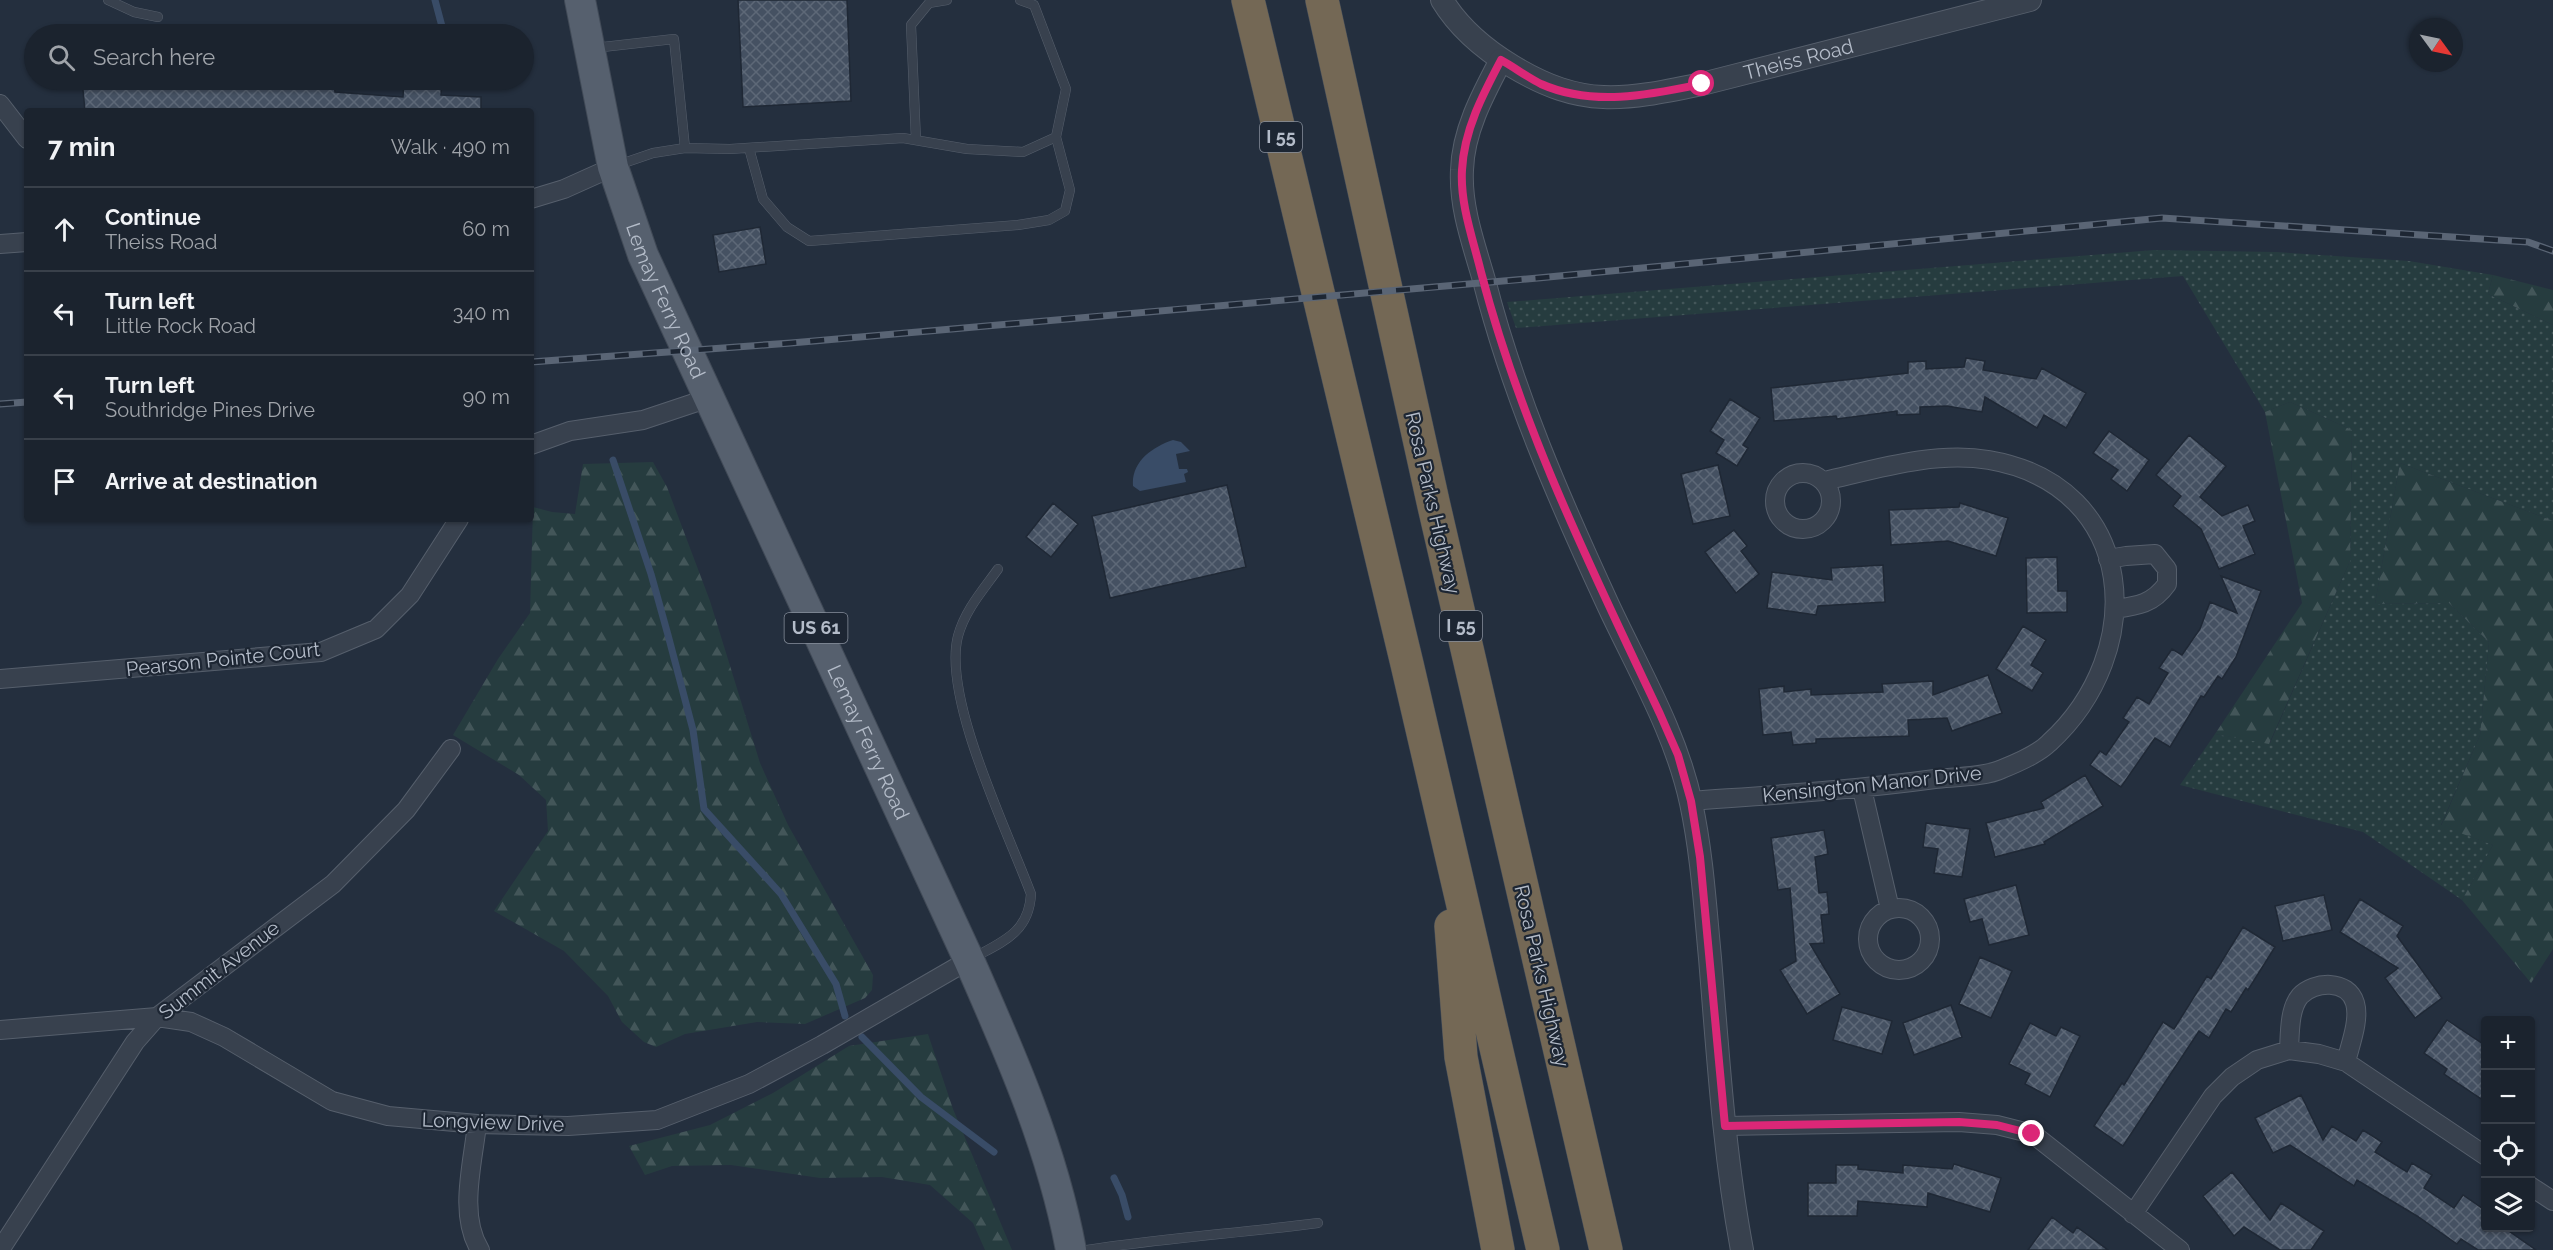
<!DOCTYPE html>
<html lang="en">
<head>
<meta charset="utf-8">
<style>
  body { margin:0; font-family:Raleway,sans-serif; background:#282f3a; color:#f1f3f6 }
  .controls { position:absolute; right:18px; bottom:18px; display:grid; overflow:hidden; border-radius:6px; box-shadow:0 2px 4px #0004 }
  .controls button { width:54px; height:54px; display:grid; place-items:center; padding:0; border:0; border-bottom:2px solid #39404a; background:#1b232e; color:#f1f3f6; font:30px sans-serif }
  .compass { position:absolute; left:2409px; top:18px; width:54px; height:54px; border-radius:50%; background:#1b232e; box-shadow:0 2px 4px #0004; rotate:123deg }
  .stop { position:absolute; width:18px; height:18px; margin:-14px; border:4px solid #db2777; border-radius:50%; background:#fff }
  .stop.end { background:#db2777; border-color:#fff; box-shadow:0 2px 6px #0008 }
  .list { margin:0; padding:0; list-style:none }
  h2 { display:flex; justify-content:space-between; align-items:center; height:78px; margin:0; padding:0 24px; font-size:26px }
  h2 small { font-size:20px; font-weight:400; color:#a0a4aa }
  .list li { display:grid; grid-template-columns:39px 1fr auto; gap:18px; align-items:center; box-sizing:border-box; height:84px; padding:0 24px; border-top:2px solid #39404a }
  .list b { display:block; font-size:22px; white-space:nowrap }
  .list p { margin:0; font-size:20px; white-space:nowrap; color:#a0a4aa }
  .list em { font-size:20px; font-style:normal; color:#a0a4aa }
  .icon { flex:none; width:33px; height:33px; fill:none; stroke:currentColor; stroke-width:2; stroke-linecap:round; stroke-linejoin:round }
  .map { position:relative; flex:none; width:2553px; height:1250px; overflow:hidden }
  .search { position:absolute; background:#1b232e; box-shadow:0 2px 4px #0004; left:24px; top:24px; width:510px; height:66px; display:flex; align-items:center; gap:15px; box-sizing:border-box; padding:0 21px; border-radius:33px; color:#a0a4aa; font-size:22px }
  .panel { position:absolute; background:#1b232e; box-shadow:0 2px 4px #0004; left:24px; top:108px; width:510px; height:414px; border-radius:6px }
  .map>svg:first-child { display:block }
  .grass { fill:url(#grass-dots) }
  .forest { fill:url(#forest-firs) }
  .water { fill:#394c67 }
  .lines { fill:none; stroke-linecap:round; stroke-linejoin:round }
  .stream { stroke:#394c67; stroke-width:7 }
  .building { fill:url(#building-cross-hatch); stroke:#1f2835; stroke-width:1.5 }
  .service-casing { stroke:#565f6c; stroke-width:10 }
  .minor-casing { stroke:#565f6c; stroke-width:20 }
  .tertiary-casing { stroke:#565f6c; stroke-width:24 }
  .primary-casing { stroke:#414a57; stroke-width:32 }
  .motorway-casing { stroke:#434c59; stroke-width:34 }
  .service { stroke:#38414e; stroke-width:9 }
  .minor { stroke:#38414e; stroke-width:18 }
  .tertiary { stroke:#38414e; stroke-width:22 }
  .primary { stroke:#56606e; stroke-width:30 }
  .motorway { stroke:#746855; stroke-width:33 }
  .rail-casing { stroke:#5a6575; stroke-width:7 }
  .rail { stroke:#1d2633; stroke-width:4.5; stroke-dasharray:14; stroke-linecap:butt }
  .route { stroke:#db2777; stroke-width:8 }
  .labels { text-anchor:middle; stroke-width:4.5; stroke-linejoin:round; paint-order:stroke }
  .shield { fill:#1d2633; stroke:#878f9c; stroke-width:1.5 }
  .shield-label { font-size:18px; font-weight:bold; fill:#b4bcc9 }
  .street-label { font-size:20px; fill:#b4bcc9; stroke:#1d2633 }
</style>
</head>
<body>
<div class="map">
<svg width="2553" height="1250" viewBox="0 0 2553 1250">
  <defs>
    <pattern id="grass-dots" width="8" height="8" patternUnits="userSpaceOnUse" patternTransform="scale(1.5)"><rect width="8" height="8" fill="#263c3f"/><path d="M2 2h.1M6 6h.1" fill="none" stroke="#435659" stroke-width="1.8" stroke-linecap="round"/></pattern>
    <pattern id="forest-firs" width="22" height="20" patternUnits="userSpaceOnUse" patternTransform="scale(1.5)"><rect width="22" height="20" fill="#263c3f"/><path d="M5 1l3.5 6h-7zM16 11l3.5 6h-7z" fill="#435659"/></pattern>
    <pattern id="building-cross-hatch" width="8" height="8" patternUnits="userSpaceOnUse" patternTransform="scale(1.5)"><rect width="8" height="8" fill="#455162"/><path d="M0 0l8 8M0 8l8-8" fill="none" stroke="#5d6877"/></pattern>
  </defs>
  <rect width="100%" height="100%" fill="#242f3e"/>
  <path class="grass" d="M2154 250 2276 252 2409 261 2493 275 2488 294 2553 325V521L2400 463 2375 604 2449 603 2489 642 2480 735 2441 825 2493 845 2462 900 2363 832 2180 785 2215 734 2270 743 2350 561 2352 430 2290 402 2265 412 2183 276 1516 328 1507 302Z"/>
  <path class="forest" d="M2493 275 2553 290V325L2488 294Z
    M2290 402 2352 430 2350 561 2269 744 2215 734 2302 603 2265 412Z
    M653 462 667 487 710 601 760 763 788 825 873 975 872 990 865 998 805 1024 757 1022 685 1034 656 1047 644 1042 622 1022 608 996 564 951 494 911 548 831 546 800 519 775 453 735 498 659 530 613 533 507 552 512 575 514 583 464Z
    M2400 463 2553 521V949L2531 983 2462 900 2493 845 2441 826 2480 735 2489 642 2449 603 2375 604Z
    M928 1034 953 1109 1012 1250H985L973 1223 930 1185 882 1177 820 1178 731 1165 672 1166 645 1175 629 1146 710 1125 773 1093 849 1046Z"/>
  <path class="water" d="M357 80H395L394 88 357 84Z
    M1173 440 1181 442 1190 451 1176 454 1179 469H1187L1188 472 1184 474 1186 482 1140 491 1133 486C1131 462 1152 447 1173 440Z"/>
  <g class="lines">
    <path class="stream" d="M435 0 444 34
      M613 460 651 574 668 635 693 730 704 809 781 894 836 984 845 1016
      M862 1037 921 1097 994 1152
      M1114 1178 1122 1195 1128 1217"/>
  </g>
  <path class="building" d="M738 0H847L851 101 743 107Z
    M82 80H334L335 92 403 97 404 80H442L441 95 481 97V111H85Z
    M760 227 766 264 719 272 713 235Z
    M1966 358 1985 361 1983 370 2036 379 2042 368 2086 393 2066 428 2044 415 2037 428 1985 397 1982 412 1947 406 1920 407V414L1897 415V411L1837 419 1836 416 1774 421 1771 388 1908 373V362L1926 361V369L1964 367Z
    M1730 399 1760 418 1743 445 1748 448 1737 466 1716 453 1724 440 1710 431Z
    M2109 431 2149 460 2127 491 2111 479 2118 470 2093 453Z
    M2189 435 2226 466 2200 497 2222 516 2248 505 2255 521 2243 526 2255 554 2219 569 2201 529 2173 506 2181 496 2156 475Z
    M1718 465 1730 516 1693 524 1681 474Z
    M1227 485 1246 567 1110 598 1092 516Z
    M1053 503 1078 524 1051 557 1026 537Z
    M1960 503 2008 518 1996 556 1948 541 1891 545 1889 510 1959 507Z
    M1734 530 1747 546 1741 551 1759 574 1736 593 1705 552Z
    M2057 557 2058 591H2067V612L2027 613 2026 558Z
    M1883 565 1885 602 1818 606 1816 615 1767 608 1772 572 1832 580 1831 568Z
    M2221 576 2261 591 2236 657 2222 679 2218 676 2204 697 2201 696 2170 747 2155 738 2121 787 2090 765 2100 751 2106 755 2129 722 2123 718 2137 697 2149 704 2168 673 2159 668 2172 649 2182 655 2200 629 2210 602 2237 613Z
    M2023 626 2046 640 2031 665 2043 673 2032 691 1996 669Z
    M1988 675 2002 713 1952 731 1947 718 1908 720 1909 736 1816 739V743L1793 745 1791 732 1763 735 1759 689 1784 686V692L1811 689V695L1883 692 1882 684 1933 681V695Z
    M2085 775 2103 806 2044 842 2045 844 1995 857 1986 823 2044 808 2041 802Z
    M1926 823 1970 829 1962 877 1934 873 1938 849 1923 847Z
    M1824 830 1828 854 1815 857 1819 893 1827 892 1829 914 1821 915 1824 943 1810 944 1840 994 1807 1014 1780 970 1796 961 1790 888 1778 890 1771 838Z
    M2016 885 2029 935 1989 945 1982 919 1970 922 1964 899Z
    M2324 895 2332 930 2283 941 2275 906Z
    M2360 899 2403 926 2397 936 2442 998 2415 1018 2385 978 2398 968 2340 932Z
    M2243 927 2275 947 2248 990 2246 988 2231 1012 2226 1009 2209 1038 2199 1031 2123 1146 2094 1126 2122 1083 2124 1085 2163 1022 2174 1029 2207 976 2211 979Z
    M1980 957 2012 971 1991 1018 1959 1004Z
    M1951 1005 1962 1037 1914 1055 1903 1023Z
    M1842 1007 1892 1021 1882 1054 1833 1040Z
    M2447 1020 2486 1046V1102L2444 1074 2447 1069 2424 1053Z
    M2030 1023 2056 1036 2061 1027 2080 1036 2050 1097 2025 1084 2030 1074 2009 1064Z
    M2301 1095 2323 1140 2332 1126 2356 1141 2363 1130 2382 1142 2375 1152 2407 1172 2412 1163 2432 1175 2424 1188 2454 1208 2463 1195 2486 1211V1227H2503L2536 1250H2478L2461 1239 2457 1244 2417 1216 2357 1180 2354 1186 2290 1145 2273 1153 2255 1118Z
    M1954 1164 2001 1178 1990 1212 1928 1193 1927 1207 1858 1201 1857 1216H1808V1183H1836V1165H1858V1169L1903 1173V1165L1952 1169Z
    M2232 1172 2270 1220 2281 1203 2324 1231 2311 1250H2280L2244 1227 2234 1236 2203 1196Z
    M2052 1217 2073 1233 2077 1227 2108 1250H2028Z"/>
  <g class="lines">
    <g class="service-casing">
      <path id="service" d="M108 0 134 12 158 17
        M594 48 674 39 685 148 653 153 618 165
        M916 140 911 25 929 3 947 0
        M685 148 730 149 903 138 967 149 1023 152 1056 137 1066 89 1034 5 1020 0
        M749 148 763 199 787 227 809 241 1018 225 1049 220 1065 211 1070 190 1056 137
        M971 959C1002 942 1029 933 1031 894 1008 832 942 698 958 636 965 610 983 590 998 569
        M1087 1250C1164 1238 1241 1233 1318 1223"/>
    </g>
    <g class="minor-casing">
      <path id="minor" d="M0 104 27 139
        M531 199 564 189 613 167
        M0 244 27 242
        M531 445 570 431 643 420 709 398
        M1775 501a28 28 0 1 1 56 0a28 28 0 1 1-56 0Z
        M2108 559 2126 556 2155 554 2167 569V584C2153 604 2137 606 2115 609
        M0 679 321 652 376 629 410 595 459 519
        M1862 789 1890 909
        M1691 801C1772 795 1854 790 1935 779 1953 777 1986 777 2002 769 2017 763 2038 754 2049 743 2149 652 2139 486 1989 460 1934 451 1877 469 1824 481
        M1868 939a31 31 0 1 1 62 0a31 31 0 1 1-62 0Z
        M0 1030 157 1017 191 1022 224 1037 332 1101 388 1116 477 1124 515 1125 568 1126 657 1120 749 1084 822 1045 969 960
        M2289 1050C2290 1034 2289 1009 2300 996 2314 981 2348 979 2355 1003 2360 1020 2350 1045 2346 1062
        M477 1124C473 1163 458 1215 480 1250
        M1725 1126 1959 1122 1997 1125 2033 1134 2180 1250
        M2530 1186 2553 1201
        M2133 1214 2213 1096 2232 1077 2257 1060 2289 1050 2319 1054 2346 1062 2486 1156
        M0 1250 135 1042 157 1017 333 884 406 810 451 749"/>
    </g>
    <g class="tertiary-casing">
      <g id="tertiary">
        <path id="s1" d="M1442 0C1459 28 1484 49 1512 66 1583 109 1624 100 1702 84L2030 0"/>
        <path d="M1501 60C1483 94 1463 131 1462 170 1460 208 1474 245 1484 280 1513 394 1560 501 1609 607 1639 671 1676 733 1691 803 1702 854 1705 906 1710 958 1718 1055 1724 1154 1742 1250"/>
      </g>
    </g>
    <g class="primary-casing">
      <g id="primary">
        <path id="s2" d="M580 0 613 167 643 255 969 960C1011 1055 1052 1148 1071 1250"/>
      </g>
    </g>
    <g class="motorway-casing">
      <path id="motorway" d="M1248 0 1407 664 1543 1250
        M1322 0 1434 506 1606 1250
        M1451 926 1461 1057 1498 1250"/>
    </g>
    <use href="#service" class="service"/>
    <use href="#minor" class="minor"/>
    <use href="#tertiary" class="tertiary"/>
    <use href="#primary" class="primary"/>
    <use href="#motorway" class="motorway"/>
    <g class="rail-casing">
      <path id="rail" d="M531 362 791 343 1538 278 2162 218 2528 242 2553 251
        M0 404 27 402"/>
    </g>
    <use href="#rail" class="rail"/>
  </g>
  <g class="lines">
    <path class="route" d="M1702 84C1649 95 1593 107 1541 84 1527 77 1514 67 1501 60 1483 94 1464 130 1462 170 1460 204 1473 239 1481 272 1521 427 1592 570 1660 714L1678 755 1691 801 1700 857 1725 1126 1959 1122 1997 1125 2032 1134"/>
  </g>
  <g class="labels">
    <g class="shield">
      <rect x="1260" y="122" width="42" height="30" rx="4.5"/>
      <rect x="1440" y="611" width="42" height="30" rx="4.5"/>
      <rect x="784.5" y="613" width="63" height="30" rx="4.5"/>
    </g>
    <g class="shield-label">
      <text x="1281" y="143">I 55</text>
      <text x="1461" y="632">I 55</text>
      <text x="816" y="634">US 61</text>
    </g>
    <g class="street-label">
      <text dy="7" stroke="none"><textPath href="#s1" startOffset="394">Theiss Road</textPath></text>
      <text dy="7" stroke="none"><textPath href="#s2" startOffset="314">Lemay Ferry Road</textPath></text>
      <text transform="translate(1433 503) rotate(77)" y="7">Rosa Parks Highway</text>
      <text transform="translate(223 659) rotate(-6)" y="7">Pearson Pointe Court</text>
      <text dy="7" stroke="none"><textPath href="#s2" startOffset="800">Lemay Ferry Road</textPath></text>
      <text transform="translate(1872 784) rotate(-6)" y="7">Kensington Manor Drive</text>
      <text transform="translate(219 970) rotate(-38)" y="7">Summit Avenue</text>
      <text transform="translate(1542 976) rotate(77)" y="7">Rosa Parks Highway</text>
      <text transform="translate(493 1122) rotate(2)" y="7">Longview Drive</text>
    </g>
  </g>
</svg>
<div class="controls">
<button>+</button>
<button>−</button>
<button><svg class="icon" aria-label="locate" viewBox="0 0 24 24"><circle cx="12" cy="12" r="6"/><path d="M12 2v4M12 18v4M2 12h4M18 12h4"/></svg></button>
<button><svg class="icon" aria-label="layers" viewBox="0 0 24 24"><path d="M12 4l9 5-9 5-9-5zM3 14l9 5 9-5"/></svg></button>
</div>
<svg class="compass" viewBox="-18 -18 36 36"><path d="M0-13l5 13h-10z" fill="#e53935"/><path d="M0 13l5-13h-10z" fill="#a0a4aa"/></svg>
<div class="stop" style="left:1702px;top:84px"></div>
<div class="stop end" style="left:2032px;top:1134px"></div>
<div class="search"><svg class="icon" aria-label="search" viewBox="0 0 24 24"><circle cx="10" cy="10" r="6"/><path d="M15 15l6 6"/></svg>Search here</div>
<section class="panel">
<h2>7 min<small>Walk · 490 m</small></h2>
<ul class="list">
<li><svg class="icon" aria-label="ahead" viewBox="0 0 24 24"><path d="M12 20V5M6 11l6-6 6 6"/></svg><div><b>Continue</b><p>Theiss Road</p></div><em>60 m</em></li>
<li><svg class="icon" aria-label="left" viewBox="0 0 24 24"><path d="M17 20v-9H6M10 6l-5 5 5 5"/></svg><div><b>Turn left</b><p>Little Rock Road</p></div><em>340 m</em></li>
<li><svg class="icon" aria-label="left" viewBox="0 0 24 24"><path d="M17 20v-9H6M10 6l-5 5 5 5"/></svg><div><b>Turn left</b><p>Southridge Pines Drive</p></div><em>90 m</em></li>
<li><svg class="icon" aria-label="arrive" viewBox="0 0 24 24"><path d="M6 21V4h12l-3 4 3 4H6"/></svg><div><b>Arrive at destination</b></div></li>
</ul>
</section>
</div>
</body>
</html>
